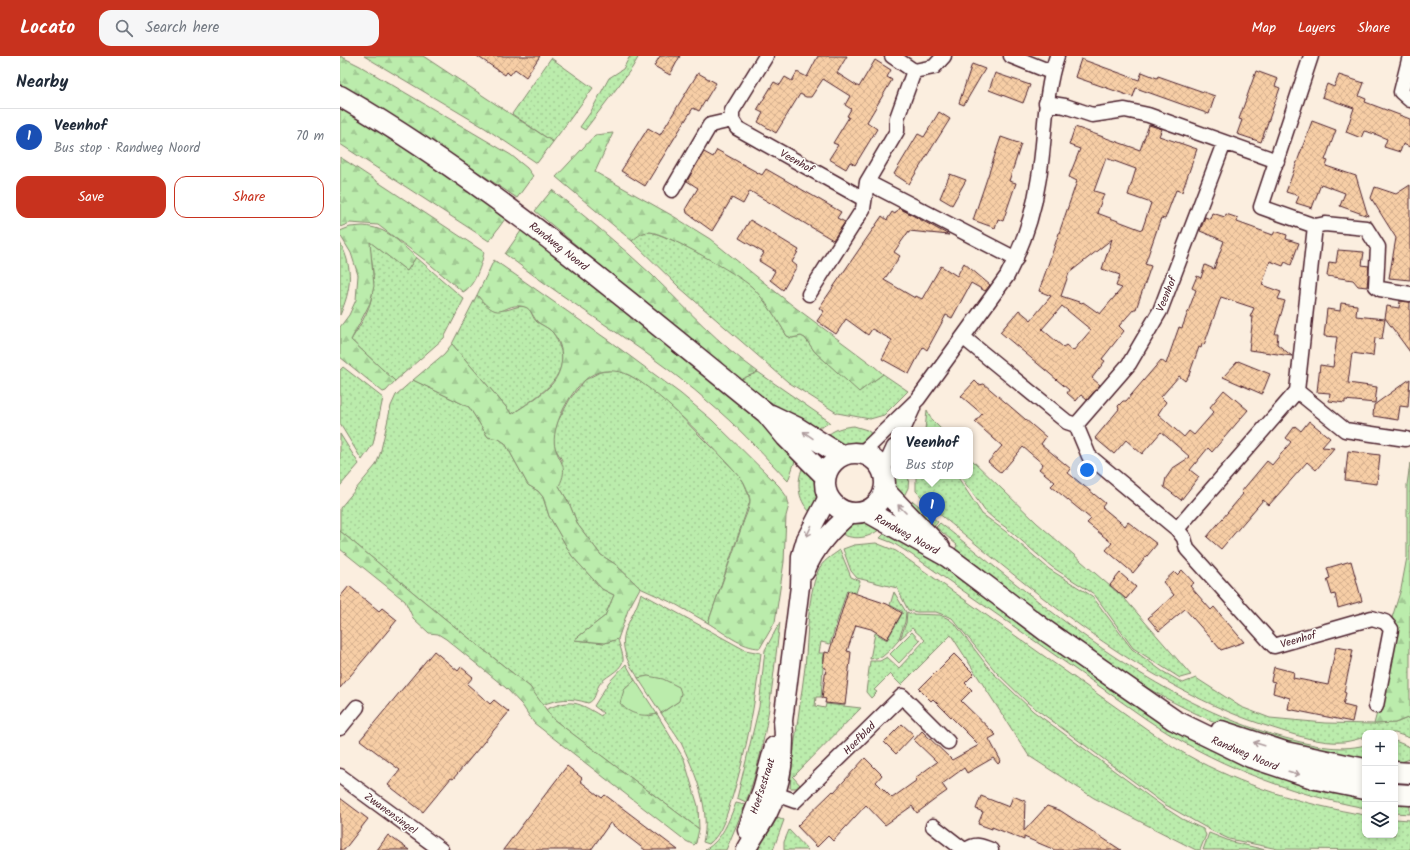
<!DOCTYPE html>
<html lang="en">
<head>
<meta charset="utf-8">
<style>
  body { margin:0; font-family:Kalam,sans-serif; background:#f6f6f7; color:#1f2937 }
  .controls { position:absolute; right:12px; bottom:12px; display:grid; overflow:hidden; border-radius:8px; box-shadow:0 2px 6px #0003 }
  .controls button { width:36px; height:36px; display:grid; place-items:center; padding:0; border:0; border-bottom:1px solid #e0e1e3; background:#fff; color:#1f2937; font:20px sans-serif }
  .you { position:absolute; left:747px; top:414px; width:14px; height:14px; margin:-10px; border:3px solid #fff; border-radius:50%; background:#1a73e8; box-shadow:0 0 0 6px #1a73e833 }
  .badge { display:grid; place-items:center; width:26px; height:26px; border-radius:50%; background:#c8321e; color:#fff; font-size:13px; font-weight:700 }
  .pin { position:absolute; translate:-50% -33px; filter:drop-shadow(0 1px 2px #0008) }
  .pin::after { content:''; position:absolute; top:21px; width:14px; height:12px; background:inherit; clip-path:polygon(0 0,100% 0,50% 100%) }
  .popup { position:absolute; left:551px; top:371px; width:82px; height:52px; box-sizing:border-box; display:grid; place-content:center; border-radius:8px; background:#fff; filter:drop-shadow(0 1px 3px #0005); font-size:13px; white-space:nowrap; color:#747a83 }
  .popup b { font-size:15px; color:#1f2937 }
  .popup::after { content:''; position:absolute; left:50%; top:100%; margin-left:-8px; border:8px solid transparent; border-top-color:#fff }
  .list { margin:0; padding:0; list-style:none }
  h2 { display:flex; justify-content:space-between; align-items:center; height:52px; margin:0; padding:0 16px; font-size:17px }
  h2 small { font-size:13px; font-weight:400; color:#747a83 }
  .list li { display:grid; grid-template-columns:26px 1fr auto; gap:12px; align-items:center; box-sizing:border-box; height:56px; padding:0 16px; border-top:1px solid #e0e1e3 }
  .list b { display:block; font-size:15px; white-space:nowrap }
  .list p { margin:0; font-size:13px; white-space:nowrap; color:#747a83 }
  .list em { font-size:13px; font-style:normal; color:#747a83 }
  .actions { display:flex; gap:8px; padding:12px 16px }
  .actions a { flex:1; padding:9px 0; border:1px solid #c8321e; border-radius:12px; text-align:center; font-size:14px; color:#c8321e }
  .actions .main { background:#c8321e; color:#fff }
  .icon { flex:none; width:22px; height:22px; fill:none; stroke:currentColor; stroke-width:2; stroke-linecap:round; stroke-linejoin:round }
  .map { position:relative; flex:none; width:1070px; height:794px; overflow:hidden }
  header { display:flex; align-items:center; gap:24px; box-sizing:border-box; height:56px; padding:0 20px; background:#c8321e; color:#fff }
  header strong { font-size:19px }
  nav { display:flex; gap:22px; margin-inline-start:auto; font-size:14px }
  .search { width:280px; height:36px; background:#f6f6f7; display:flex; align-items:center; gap:10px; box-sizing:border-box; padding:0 14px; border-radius:12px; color:#747a83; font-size:15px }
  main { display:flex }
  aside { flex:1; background:#fff }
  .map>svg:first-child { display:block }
  .grass { fill:url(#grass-dots); stroke:#82866c }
  .forest { fill:url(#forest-firs); stroke:#82866c }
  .green { fill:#bbecac; stroke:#82866c }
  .building { fill:url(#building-cross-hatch); stroke:#4a1f2b; fill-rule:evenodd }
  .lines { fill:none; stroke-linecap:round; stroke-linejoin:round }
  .minor-casing { stroke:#4a1f2b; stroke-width:17 }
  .tertiary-casing { stroke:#4a1f2b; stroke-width:21 }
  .secondary-casing { stroke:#4a1f2b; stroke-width:23 }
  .minor { stroke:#fdfcf7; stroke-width:14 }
  .tertiary { stroke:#fdfcf7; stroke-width:18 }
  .secondary { stroke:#fdfcf7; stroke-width:20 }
  .oneway { stroke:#ac999b }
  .labels { text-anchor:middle; stroke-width:3; stroke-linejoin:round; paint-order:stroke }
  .street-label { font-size:11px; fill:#4a1f2b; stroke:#fdfcf7 }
</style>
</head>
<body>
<header>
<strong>Locato</strong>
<div class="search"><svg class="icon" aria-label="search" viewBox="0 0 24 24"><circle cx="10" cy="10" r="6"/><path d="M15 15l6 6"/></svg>Search here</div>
<nav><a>Map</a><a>Layers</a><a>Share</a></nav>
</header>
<main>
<aside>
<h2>Nearby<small></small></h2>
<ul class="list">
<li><span class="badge" style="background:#1a4fb4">1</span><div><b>Veenhof</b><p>Bus stop · Randweg Noord</p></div><em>70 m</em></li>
</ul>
<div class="actions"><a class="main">Save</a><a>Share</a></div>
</aside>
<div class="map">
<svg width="1070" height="794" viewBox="0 0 1070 794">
  <defs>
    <pattern id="grass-dots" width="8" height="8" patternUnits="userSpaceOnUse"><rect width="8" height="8" fill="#bbecac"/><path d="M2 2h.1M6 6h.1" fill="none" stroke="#a2ca94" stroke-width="1.8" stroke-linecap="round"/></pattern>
    <pattern id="forest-firs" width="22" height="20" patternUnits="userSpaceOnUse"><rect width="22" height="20" fill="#bbecac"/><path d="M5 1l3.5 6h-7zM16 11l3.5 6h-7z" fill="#a2ca94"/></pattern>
    <pattern id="building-cross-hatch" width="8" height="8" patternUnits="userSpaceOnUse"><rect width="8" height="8" fill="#f7cea6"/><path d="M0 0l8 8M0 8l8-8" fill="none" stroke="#d5b08f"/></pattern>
  </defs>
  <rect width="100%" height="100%" fill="#fbeedf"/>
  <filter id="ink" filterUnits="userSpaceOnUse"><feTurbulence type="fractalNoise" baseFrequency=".025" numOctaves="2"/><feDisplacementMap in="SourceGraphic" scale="8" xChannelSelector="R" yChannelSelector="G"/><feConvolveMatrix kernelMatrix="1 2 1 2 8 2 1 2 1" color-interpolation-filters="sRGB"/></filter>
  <g filter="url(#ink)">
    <path class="grass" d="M290 0H299L292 12 245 74 240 71 250 57 269 22 283 13Z
      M211 2 253 32 213 86 172 58Z
      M311 176C338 184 390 212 411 230 426 244 437 263 447 280L452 282 461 280 465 282 475 296 519 335 543 318 568 335 544 359 530 363 497 357 448 326 339 231 292 185 300 177Z
      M29 185 67 215 76 201 124 243 104 282 55 325 11 284C21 268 33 250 33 229 34 215 31 200 29 185Z
      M0 187C14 212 11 234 0 259Z
      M137 239C142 246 153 254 162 254 170 255 178 248 186 251 192 254 192 262 197 266 201 269 206 270 210 274 215 278 217 284 219 289 233 322 193 343 172 358L112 288Z
      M3 311 43 342 33 388 22 404 0 368V314Z
      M275 314C309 323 340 360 365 385 377 397 390 409 401 422 406 429 408 437 410 445L368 567 335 548 300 532 275 508 261 499 238 469 229 447 219 430 222 404 215 392 213 380 218 365 230 343 245 324 260 316Z
      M418 316 490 366 482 371H475L471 374 399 324Z
      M73 324 129 351 148 381 159 383 165 387 188 429 198 435 203 441 209 460 232 500 262 533 274 539 265 560 234 584 265 587 278 583C279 589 284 599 283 605 280 616 263 621 259 629 255 636 256 644 248 647 230 641 218 643 202 649L190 631 104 562 0 475V452L36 409 40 398 51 350 56 339Z
      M587 354 592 364 602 374H585Z
      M514 370 527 374 532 378C518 393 502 389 485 382 493 373 503 371 514 370Z
      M0 378 19 408 0 430Z
      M554 401V420H569L568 432 562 444C552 430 548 418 554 401Z
      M630 402 697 467 785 543 851 619 840 622 793 592 754 538 712 511 668 473 654 463 645 455 620 420H630Z
      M464 408C475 422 482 440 470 456 457 443 456 425 464 408Z
      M576 420H617L642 458 665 475 709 513 752 540 792 593 822 615 843 627 856 622 901 651 930 662 985 667 1034 668 1055 667 1070 661V682L1055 677H1025V681C1018 683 1011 685 1004 686 981 688 955 679 933 672 804 632 695 536 592 452L576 435Z
      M573 445 598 466 592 473 567 450Z
      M519 463 543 470C531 483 512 486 497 475L513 464Z
      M600 467C706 551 812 646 945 682 972 689 998 696 1025 689V706C972 694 918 685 868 663 775 622 696 555 615 494L617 489 596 471Z
      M549 473 613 517 752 618 1025 742V752C947 737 872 708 806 663L572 499 553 487 540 482Z
      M536 487 556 495 811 676C823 684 835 692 847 699 900 729 965 749 1025 759V779H1055V763L1070 764V794L938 793 889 783 872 775 824 748 688 647 656 616 612 562 596 556H577L568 554 557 532 517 522 511 515 503 493 514 489Z
      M500 494 511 521 520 525 516 537 507 534 490 588 481 586 479 597H484L481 641H476L475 650 485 652 486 648 521 652 453 721 461 730 456 732H450C453 691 460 651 465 611 468 583 467 540 478 515 482 505 492 500 500 494Z
      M554 536 566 556 565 566 558 585 550 594 542 601 530 603 535 577 547 584 563 556 550 549Z
      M301 537 405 594 421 597C415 647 407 694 392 742 387 757 382 778 369 788L363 786C371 756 356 718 343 691 338 679 328 668 321 657L339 645 308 620 298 622C296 617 292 613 290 609 273 576 294 566 301 537Z
      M567 556 571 558 600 559 609 563 616 569 651 615 693 655 822 750 842 763 863 773 866 779 860 794H856L754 742 689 700 611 579 561 629 550 618 534 634 537 636 531 642 526 636 530 605H540L547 601 559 612 585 584 572 572 560 583 566 567Z
      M440 566C432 628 428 687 406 746L397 742 419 651 425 594Z
      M286 608 295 624 284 634 309 660 317 658 344 703 358 750 359 773 234 679 213 663 205 654C231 642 238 646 261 660L263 657 254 650 269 626Z
      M1055 685 1070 691V703L1055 708Z
      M1055 746 1070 748V758L1055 757Z
      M396 747 405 749 386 794H365C383 783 388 766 396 747Z
      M438 761 444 764 433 794H418Z
      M449 774 468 794H444V786Z
      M869 777 892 786 926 794H863Z"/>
    <path class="forest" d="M0 0 20 10 171 99 187 112 193 120 177 142 87 82 0 30Z
      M24 0H83L213 86 197 107 145 72Z
      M0 50 82 101 163 160 165 163 149 185 0 88Z
      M273 77 255 116 333 160 370 183 452 249 534 310 543 318 519 336 475 296 465 282 461 280 452 282 447 280C437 263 426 245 412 231 399 219 326 177 310 176 302 176 298 180 292 185L216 121 255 79Z
      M0 101 144 196C142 208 134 231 123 236L86 205 38 169 10 167 0 171Z
      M212 134C246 161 280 189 312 219 346 252 379 288 418 316L399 324 195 155Z
      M23 170C49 172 57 185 76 201L67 215 30 186 34 230 30 247 11 284 55 325 46 335 43 336 0 301V271L9 259 16 244 18 219 11 197 0 179V175L10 171Z
      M181 175 332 290 400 348 402 352 407 354 434 376 455 405 448 425C426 402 404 377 380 356 314 296 235 252 165 198Z
      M154 204 268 284 341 338 372 364 439 430 447 441 449 449 446 460 444 506 435 566 420 592C402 592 383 576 368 567 379 535 391 503 402 470 404 463 410 452 410 444 409 437 405 427 401 422 382 399 310 325 284 317 271 313 255 314 245 324 230 336 210 372 215 391 220 408 229 410 219 430L229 447 238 469 261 499 275 508 300 532 288 554 278 583 265 587 234 584 265 560 274 539 262 533 232 500 209 460 203 441 198 435 188 429 165 387 159 383 148 381 129 351 73 324 104 298 112 288 172 358C184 350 199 341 209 331 225 316 227 288 209 273 206 271 202 269 199 267 193 263 192 253 185 251 162 244 163 271 137 239Z
      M1070 407V661L1055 667 1034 668 1055 588 1051 565 1061 533 1067 501V429Z
      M0 475 104 562 190 631 213 663 359 773 356 787 354 789 346 785 194 667 182 649 166 632 106 583 98 578 89 577 73 562 65 545 0 493Z"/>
    <path class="green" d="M572 576 580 585 559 607 550 598Z
      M308 620 323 623 339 631 341 637 339 645 321 657 298 622Z
      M295 624 317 658C304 661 289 659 280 647L284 634Z"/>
    <path class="building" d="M137 0H200L186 21 175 13 170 19 167 16 165 19Z
      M320 0H340L330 19 314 10Z
      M478 0H507L497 17 519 31 535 4 551 14 547 21 552 24 527 66 537 73 515 109 510 106 506 113 489 103 498 89 493 87 509 61 507 60 511 53 505 49 510 40 483 23 471 41H466L460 38 436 77 418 66 423 57 417 54 434 26 440 29 445 21 452 25 457 16 467 21Z
      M741 3 799 24 802 16 817 22 818 20 875 40 869 58 796 32 793 41 735 21Z
      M632 8 645 13 624 49 619 47Z
      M916 15 938 23 935 30 940 32 921 86 897 78 902 64 899 63Z
      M358 17 376 27 359 55 353 52 305 130 281 115 308 72 320 79Z
      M655 17 690 29 683 47 649 34Z
      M999 19 1024 27 1019 40 1026 43 1025 46 1070 63V91L1063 88 1060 96 1044 91 1047 83 1035 78 1024 75 1021 82 1006 76 1014 52 982 41 987 28 994 31Z
      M599 56 610 63 569 128 554 118 578 78 584 81Z
      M972 65 996 74 985 104 988 105 986 110 1016 120 1028 160 1000 150 1005 137 981 128 972 152 956 147 959 140 946 136Z
      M809 69 822 73 819 80 857 93 842 136 836 134 825 163 821 162 805 208 811 210 796 253H794L779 270 784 275 762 303 765 305 752 322 760 329 747 344 741 339 736 345 727 337 729 334 660 276 679 254 691 264 711 240 699 235 737 125 729 121 740 93 729 89 735 71 800 94ZM766 102 796 113 788 139 811 147 802 174 757 157 764 138 754 135ZM772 183 762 213 780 219 776 230 782 232 760 258 743 246 742 247 721 240 729 217ZM722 250 751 274 733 295 726 289 723 291 702 273Z
      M661 81 681 88 669 125 676 127 663 165 658 163 655 172 633 164Z
      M377 94 422 119 426 113 501 156 497 162 505 166 493 184 410 135 403 148 392 142 372 175 347 157 346 152 358 132 347 125 364 96 373 101Z
      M610 118 626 124 612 149 600 142Z
      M1070 129V224L1049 222 1056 182 1031 142 1035 131 1056 138Z
      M559 152 609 179 569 175 554 196 560 200 544 224 575 242 576 240 582 243 601 210 617 220 624 207 650 229 645 235 631 227 612 262 606 259 587 294 583 291 569 318 542 303 552 284 532 273 528 279 506 263 496 278 477 265 484 255 479 252 542 160 547 164 552 156 555 158Z
      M872 157 885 161 886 158 898 162 897 166 933 179 935 175 947 179 946 183 959 187 951 209 945 206 943 210 930 205 922 229 941 236 938 243 945 245 935 278H938L937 288 952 300 909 294 913 261H910L914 252 881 241 864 289 862 288 861 292 859 291 849 319 845 325 839 320 821 341 826 346 818 358 844 381 849 375 854 379 874 356 870 351 884 334 908 354 872 396 868 392 850 414 859 421 841 444 824 431 826 422 833 412 850 401 821 376 802 398 786 384 774 398 755 382 779 353 778 350 783 345H786L821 304 826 308 839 271 842 272 856 234 852 232 857 220 861 222 865 209 874 213 884 185 860 175 865 161 870 163Z
      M410 164 459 194 452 206 457 210 443 234 430 224 435 215 419 205 424 197 399 182Z
      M998 194 1024 196 1022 209 1029 210 1027 231 1018 230 1013 224 987 220 989 206 996 207Z
      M1060 245 1070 246V296L1045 262 1047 250 1059 252Z
      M1001 247 1017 249 1016 260 1045 263 1042 283 1035 282 1033 300 1012 297 1008 327 1037 331 1035 347 1005 344V347L989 345 990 337 977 336 980 309 993 311 997 281 984 280 987 253 1000 255Z
      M898 305 930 318 922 338 883 321Z
      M1070 323 1068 351 1060 350 1058 364 1033 360 1034 349Z
      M635 325 639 329 644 328 706 381 701 388 731 413 728 417 765 447 762 451 785 470 788 466 817 488 793 517 766 494 772 487 747 467 751 463 711 430 715 426 699 413 703 408 683 391 661 417 648 406 662 390 635 366 642 358 621 340Z
      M969 365 990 382 982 391 994 392 976 414 967 406 929 449 923 444 881 493 867 481 903 438 901 436 927 405 932 409 951 386 946 382 955 370 961 375Z
      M1008 395 1040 399 1037 428 1005 424Z
      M1011 505 1022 545 998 552 995 538 992 539 987 523 990 522 987 512Z
      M842 514 854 527 850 530 871 554 874 551 904 586 881 594 845 553 819 575 808 562 834 539 823 526 834 516 837 519Z
      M780 517 796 531 786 543 770 529Z
      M9 530 39 555 42 552 57 564 0 632V541Z
      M508 535 547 548 562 557 547 583 531 573 516 569 507 595 511 596 505 649 485 647 486 643 482 642 486 612 483 611 485 596 489 597Z
      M996 591 1013 594 1004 636 1006 637 1003 649 1015 652 1012 666 948 653 950 642 933 637 935 626 931 625 934 611 954 616 953 622 988 629Z
      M94 595 118 615 121 611 133 621 127 628 150 648 154 644 169 656 113 723 111 722 83 756 48 729 60 714 20 684Z
      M614 598 634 618 625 627 632 634 621 645 656 679 649 683 661 705 658 708 653 702 627 717 624 712 602 728 607 735 597 742 577 757 572 750 545 769 526 749 493 785 488 780 477 791 457 770 493 735 494 736 525 702 542 719 536 726 552 742 577 724 575 722 597 706 574 684 582 675 612 704 639 689 593 643 591 645 579 633Z
      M562 668 574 679 556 698 544 686Z
      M227 710 242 722 240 725 262 742 265 739 338 794H305L270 767 251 794H163Z
      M641 740 669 751 673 740 685 745 684 775 707 750 721 755 781 794H715L684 781V784L652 771V773L638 768 643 756 636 753Z
      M0 742 28 763 4 794H0Z
      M48 779 69 794H37Z"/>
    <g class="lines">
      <g class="minor-casing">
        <path id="minor" d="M426 0 392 55V64L397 72 524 143
          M552 0 574 15 594 11 604 0
          M671 0 711 16
          M971 0 921 151 975 170 985 168 1026 172 1038 191 1036 230 1040 233 1070 238
          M1070 0 1061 36 1070 44
          M706 47 725 50 752 59 785 54 808 59 937 105
          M527 126 676 203
          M332 134 370 69 392 64
          M469 238 523 153 527 126 557 75V62L574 15
          M624 282 727 366 736 369 749 400 837 473 844 482 847 493 934 590 1032 562 1045 566 1051 573 1036 650
          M957 335 1005 374 1066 383
          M736 369 789 308 820 255 884 87
          M563 374 573 352
          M522 397 578 343 667 220C682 191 693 160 698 127 706 85 703 41 717 0
          M543 415 554 391
          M837 473 957 335 975 170
          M0 672 17 651
          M0 720 101 794
          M427 735 455 745 562 640 608 686
          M593 770 624 794
          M627 794C635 787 642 790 651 794"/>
      </g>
      <g class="tertiary-casing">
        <path id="tertiary" d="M465 516C475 491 491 474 511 457
          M407 774 422 734 434 690
          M406 794C413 781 422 769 428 757 442 730 446 694 443 665L460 530 461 500 466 483 488 441"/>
      </g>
      <g class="secondary-casing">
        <path id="secondary" d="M0 40C154 129 288 246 426 357L446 381 485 420
          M431 359 456 371 502 400
          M485 427a30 30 0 1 1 60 0a30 30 0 1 1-60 0Z
          M544 434 600 492
          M526 455 608 501 706 575 834 664 910 701 976 723 1025 733
          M881 675 945 696 1025 713
          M1055 716 1070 717
          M1055 738 1070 739"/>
      </g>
      <use href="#minor" class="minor"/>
      <use href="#tertiary" class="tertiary"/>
      <use href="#secondary" class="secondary"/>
    </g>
    <defs><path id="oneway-shaft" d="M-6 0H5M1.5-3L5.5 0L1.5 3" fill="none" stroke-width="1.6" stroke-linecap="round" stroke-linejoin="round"/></defs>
    <g class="oneway">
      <use href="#oneway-shaft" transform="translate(468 379) rotate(-145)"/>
      <use href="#oneway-shaft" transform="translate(562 453) rotate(-135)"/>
      <use href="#oneway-shaft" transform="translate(469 475) rotate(115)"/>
      <use href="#oneway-shaft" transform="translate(919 688) rotate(-163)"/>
      <use href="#oneway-shaft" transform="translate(954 717) rotate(16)"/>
    </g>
  </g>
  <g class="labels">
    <g class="street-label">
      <text transform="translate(457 105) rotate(29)" y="4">Veenhof</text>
      <text transform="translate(219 190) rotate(38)" y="4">Randweg Noord</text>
      <text transform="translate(826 238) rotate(-68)" y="4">Veenhof</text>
      <text transform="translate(567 478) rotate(29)" y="4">Randweg Noord</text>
      <text transform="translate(958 583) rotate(-16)" y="4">Veenhof</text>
      <text transform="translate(519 682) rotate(-45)" y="4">Hoefblad</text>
      <text transform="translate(905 697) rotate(23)" y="4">Randweg Noord</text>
      <text transform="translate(422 730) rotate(-72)" y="4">Hoefsestraat</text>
      <text transform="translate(51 757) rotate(36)" y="4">Zwanensingel</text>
    </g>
  </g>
</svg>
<div class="controls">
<button>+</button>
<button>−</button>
<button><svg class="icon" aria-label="layers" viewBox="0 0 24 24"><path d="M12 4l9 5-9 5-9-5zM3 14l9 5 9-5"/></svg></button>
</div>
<div class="you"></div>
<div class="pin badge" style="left:592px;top:469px;background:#1a4fb4">1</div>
<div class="popup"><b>Veenhof</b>Bus stop</div>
</div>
</main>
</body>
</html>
